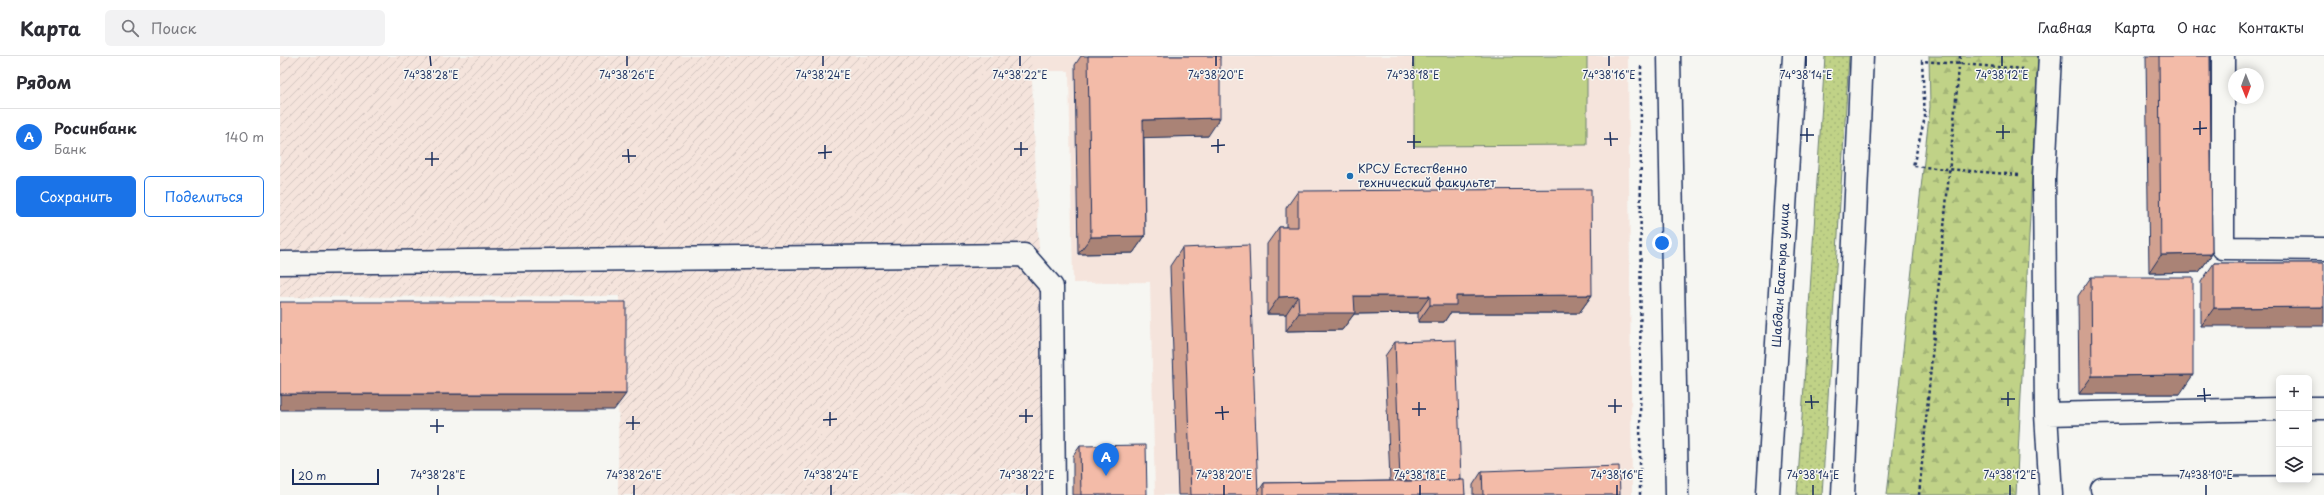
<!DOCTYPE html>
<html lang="ru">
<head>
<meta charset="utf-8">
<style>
  body { margin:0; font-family:"Playpen Sans",sans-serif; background:#f2f2f3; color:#2b2b33 }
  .controls { position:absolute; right:12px; bottom:12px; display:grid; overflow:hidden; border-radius:6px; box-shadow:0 2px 10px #0003 }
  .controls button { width:36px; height:36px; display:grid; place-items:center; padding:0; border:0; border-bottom:1px solid #e1e1e2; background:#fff; color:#2b2b33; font:20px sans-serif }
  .compass { position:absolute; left:1948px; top:12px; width:36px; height:36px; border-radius:50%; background:#fff; box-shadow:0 2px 10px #0003; rotate:179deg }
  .scale { position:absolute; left:12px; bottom:10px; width:87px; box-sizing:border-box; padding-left:4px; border:2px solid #1b2f5e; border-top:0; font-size:11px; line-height:14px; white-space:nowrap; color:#1b2f5e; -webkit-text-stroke:3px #f6f6f2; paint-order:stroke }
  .you { position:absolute; left:1382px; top:187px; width:14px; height:14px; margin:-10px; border:3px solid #fff; border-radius:50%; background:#1a73e8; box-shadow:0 0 0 6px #1a73e833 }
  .badge { display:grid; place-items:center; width:26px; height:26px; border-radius:50%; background:#1a73e8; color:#fff; font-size:13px; font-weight:700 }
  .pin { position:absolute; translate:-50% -33px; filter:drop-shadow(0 1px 2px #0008) }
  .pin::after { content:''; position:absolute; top:21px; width:14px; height:12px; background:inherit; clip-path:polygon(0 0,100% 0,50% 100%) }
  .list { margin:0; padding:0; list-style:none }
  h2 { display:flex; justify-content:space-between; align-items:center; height:52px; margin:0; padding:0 16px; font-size:17px }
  h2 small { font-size:13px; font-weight:400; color:#7c7c81 }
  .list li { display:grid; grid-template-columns:26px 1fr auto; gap:12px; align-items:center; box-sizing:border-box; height:56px; padding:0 16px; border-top:1px solid #e1e1e2 }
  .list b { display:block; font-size:15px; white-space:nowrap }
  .list p { margin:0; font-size:13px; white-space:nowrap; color:#7c7c81 }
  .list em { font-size:13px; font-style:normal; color:#7c7c81 }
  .actions { display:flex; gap:8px; padding:12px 16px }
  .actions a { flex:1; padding:9px 0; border:1px solid #1a73e8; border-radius:6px; text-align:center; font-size:14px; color:#1a73e8 }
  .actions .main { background:#1a73e8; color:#fff }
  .icon { flex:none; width:22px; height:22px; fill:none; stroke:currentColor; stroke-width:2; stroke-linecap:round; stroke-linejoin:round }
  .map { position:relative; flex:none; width:2044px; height:439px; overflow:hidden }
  header { display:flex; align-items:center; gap:24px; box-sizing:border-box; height:56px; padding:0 20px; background:#fff; border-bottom:1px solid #e1e1e2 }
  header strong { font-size:19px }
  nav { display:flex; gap:22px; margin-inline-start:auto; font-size:14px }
  .search { width:280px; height:36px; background:#f2f2f3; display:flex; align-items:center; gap:10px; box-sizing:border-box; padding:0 14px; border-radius:6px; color:#7c7c81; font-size:15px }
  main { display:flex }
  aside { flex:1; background:#fff }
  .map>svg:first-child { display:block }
  .built { fill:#f5e4dc }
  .industrial { fill:url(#industrial-furrows) }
  .grass { fill:url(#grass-dots); stroke:#6e8072 }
  .forest { fill:url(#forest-firs); stroke:#6e8072 }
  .park { fill:#c0d287; stroke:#6e8072 }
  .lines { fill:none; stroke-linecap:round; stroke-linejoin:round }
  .minor-casing { stroke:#1b2f5e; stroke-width:25 }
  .major-casing { stroke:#1b2f5e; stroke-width:25 }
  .path { stroke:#1b2f5e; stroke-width:2.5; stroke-dasharray:3 3; stroke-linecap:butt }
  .minor { stroke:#f6f6f2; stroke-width:22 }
  .major { stroke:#f6f6f2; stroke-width:22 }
  .wall { fill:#d1a190; stroke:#1b2f5e }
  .shaded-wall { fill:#aa8376; stroke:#1b2f5e }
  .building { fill:#f3bba8; stroke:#1b2f5e }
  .ticks { fill:none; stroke:#1b2f5e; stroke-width:1.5 }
  .poi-dot { fill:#1f6fb2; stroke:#f6f6f2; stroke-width:1.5 }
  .labels { text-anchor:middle; stroke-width:3; stroke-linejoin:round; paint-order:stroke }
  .poi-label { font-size:12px; fill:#1b2f5e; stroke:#f6f6f2; text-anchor:start }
  .street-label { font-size:12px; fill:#1b2f5e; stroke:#f6f6f2 }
  .ticks-label { font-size:10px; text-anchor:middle; fill:#1b2f5e; stroke:#f6f6f2; stroke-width:3; stroke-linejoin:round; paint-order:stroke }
</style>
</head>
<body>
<header>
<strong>Карта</strong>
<div class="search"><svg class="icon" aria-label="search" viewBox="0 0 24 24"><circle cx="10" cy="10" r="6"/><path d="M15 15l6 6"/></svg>Поиск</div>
<nav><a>Главная</a><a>Карта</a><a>О нас</a><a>Контакты</a></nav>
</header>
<main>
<aside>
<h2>Рядом<small></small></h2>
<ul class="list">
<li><span class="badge">A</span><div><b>Росинбанк</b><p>Банк</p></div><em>140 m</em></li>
</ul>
<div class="actions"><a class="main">Сохранить</a><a>Поделиться</a></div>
</aside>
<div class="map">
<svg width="2044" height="439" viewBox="0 0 2044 439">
  <defs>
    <pattern id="industrial-furrows" width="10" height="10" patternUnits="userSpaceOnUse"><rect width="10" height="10" fill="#f5e4dc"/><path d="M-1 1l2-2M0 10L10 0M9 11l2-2" fill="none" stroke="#d1c4bf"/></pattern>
    <pattern id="grass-dots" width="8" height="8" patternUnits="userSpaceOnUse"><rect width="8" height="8" fill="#c0d287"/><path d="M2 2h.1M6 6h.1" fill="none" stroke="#a4b577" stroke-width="1.8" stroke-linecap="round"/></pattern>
    <pattern id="forest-firs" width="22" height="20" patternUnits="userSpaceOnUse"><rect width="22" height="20" fill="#c0d287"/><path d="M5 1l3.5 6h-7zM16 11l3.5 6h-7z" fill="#a4b577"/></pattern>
  </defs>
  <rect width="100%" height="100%" fill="#f6f6f2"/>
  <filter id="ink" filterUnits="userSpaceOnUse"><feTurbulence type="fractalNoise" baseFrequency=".025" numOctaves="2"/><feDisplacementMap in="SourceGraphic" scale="8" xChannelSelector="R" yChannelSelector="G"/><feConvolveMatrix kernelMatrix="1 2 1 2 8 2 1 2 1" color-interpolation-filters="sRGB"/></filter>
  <g filter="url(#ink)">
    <path class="built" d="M751 0H1348L1352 439H875L870 226 793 227 789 15H751Z"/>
    <path class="industrial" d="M0 0H751L769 439H338L339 240 0 241Z"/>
    <path class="grass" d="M1545 0H1569L1542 439H1517Z"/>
    <path class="forest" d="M1649 0H1758L1736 439H1607L1650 51Z"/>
    <path class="park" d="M1134 0H1307V89L1134 90Z"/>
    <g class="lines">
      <g class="minor-casing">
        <path id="minor" d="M1389 0 1397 439
          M1770 0 1764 121 1766 358 1771 439
          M1943 0V192L2044 193
          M0 207 744 199 772 231 774 439
          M2029 352H2044
          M1766 358 1999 353
          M1822 433 2044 431"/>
      </g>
      <g class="major-casing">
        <g id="major">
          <path id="s1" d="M1488 439 1514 0"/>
          <path d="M1563 439 1582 0"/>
        </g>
      </g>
      <path class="path" d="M1739 119 1633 110 1645 61 1642 5 1743 13
        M1360 439 1361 8
        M1639 439 1680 0"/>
      <use href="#minor" class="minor"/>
      <use href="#major" class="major"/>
    </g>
    <path class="wall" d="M801 0H940L928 80 864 81 865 180 853 197 798 198 795 9Z
      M1866 0H1930L1932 198 1919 216 1869 217Z
      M1018 135 1312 239 1299 257H1170L1164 266H1138V257L1074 258 1062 274 1006 275V258H987V188L999 171H1006V152Z
      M902 192 978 436 984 427 1110 425 1105 300 1115 286 1181 424 1185 439H898L890 210Z
      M1934 207H2044L1921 270V226Z
      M1811 221 1900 338H1799L1798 240Z
      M800 390 867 439H793V400Z
      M1202 415 1340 439H1193V429Z"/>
    <path class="shaded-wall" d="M940 62 928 80 851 82 863 64Z
      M865 180 853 197 798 198 811 181Z
      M1932 198 1919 216 1869 217 1881 199Z
      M1312 239 1299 257H1170L1164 266H1138L1150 249 1176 240Z
      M1018 240 1006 258H987L999 241Z
      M1074 240H1150L1138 257 1074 258 1062 274 1006 275 1019 257Z
      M2044 251V270H1921L1934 252Z
      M1913 319 1900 338H1799L1812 320Z
      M0 338H346L334 354H0Z"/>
    <path class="building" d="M808 0H940V62L863 64 865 180 811 181Z
      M1879 0H1930L1932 198 1881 199Z
      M1311 133 1312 239 1176 240V249H1150V240H1074L1075 257H1019L1018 240 999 241V171H1018V135Z
      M969 189 978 439H911L902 192Z
      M1934 207H2044V251L1934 252Z
      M1811 221H1913V319L1812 320Z
      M0 246H346V338H0Z
      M1176 284 1181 424 1120 425 1115 286Z
      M866 389 867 439H801L800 390Z
      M1339 410 1340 439H1203L1202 415Z
      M1184 424 1185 439H984V427Z"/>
  </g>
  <path class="ticks" d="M150 0 151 10M347 0V10M543 0V10M740 0V10M936 0V10M1133 0V10M1329 0V10M1526 0V10M1722 0V10M1920 65V79M1723 69V83M1527 72V86M1913 73 1927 72M1330 76 1331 90M1716 76H1730M1134 79V93M1520 79H1534M938 83V97M1324 83H1338M741 86V100M1127 86H1141M545 89V103M931 90 945 89M348 93 349 107M734 93H748M152 96V110M538 97 552 96M342 100H356M145 103H159M1924 332 1925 346M1728 336V350M1531 339 1532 353M1917 340 1931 339M1335 343V357M1721 343H1735M1139 346V360M1525 346H1539M942 350 943 364M1328 350H1342M746 353V367M1132 353H1146M550 356V370M935 357 949 356M353 360V374M739 360H753M157 363V377M543 364 557 363M346 367H360M150 370H164M158 429V439M354 429V439M551 429V439M747 429V439M944 429V439M1140 429V439M1337 429V439M1533 429V439M1730 429V439M1926 429V439"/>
  <circle class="poi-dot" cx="1070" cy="120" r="4"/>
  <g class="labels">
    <g class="poi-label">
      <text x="1078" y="117">КРСУ Естественно<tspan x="1078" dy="14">технический факультет</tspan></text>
    </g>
    <g class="street-label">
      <text dy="4" stroke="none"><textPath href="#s1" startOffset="220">Шабдан Баатыра улица</textPath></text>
    </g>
  </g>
  <g class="ticks-label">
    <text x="151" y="23">74°38'28"E</text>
    <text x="347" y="23">74°38'26"E</text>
    <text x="543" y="23">74°38'24"E</text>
    <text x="740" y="23">74°38'22"E</text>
    <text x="936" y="23">74°38'20"E</text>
    <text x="1133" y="23">74°38'18"E</text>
    <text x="1329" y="23">74°38'16"E</text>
    <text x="1526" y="23">74°38'14"E</text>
    <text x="1722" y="23">74°38'12"E</text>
    <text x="158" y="423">74°38'28"E</text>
    <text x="354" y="423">74°38'26"E</text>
    <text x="551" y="423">74°38'24"E</text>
    <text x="747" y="423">74°38'22"E</text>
    <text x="944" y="423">74°38'20"E</text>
    <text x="1140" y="423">74°38'18"E</text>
    <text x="1337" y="423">74°38'16"E</text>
    <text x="1533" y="423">74°38'14"E</text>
    <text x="1730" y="423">74°38'12"E</text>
    <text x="1926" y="423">74°38'10"E</text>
  </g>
</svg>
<div class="controls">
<button>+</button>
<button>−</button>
<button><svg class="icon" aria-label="layers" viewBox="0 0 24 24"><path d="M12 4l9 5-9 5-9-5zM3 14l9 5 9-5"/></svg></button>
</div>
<svg class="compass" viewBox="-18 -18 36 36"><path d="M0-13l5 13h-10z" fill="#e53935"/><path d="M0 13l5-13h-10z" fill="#7c7c81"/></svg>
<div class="scale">20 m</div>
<div class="you"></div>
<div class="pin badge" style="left:826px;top:420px">A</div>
</div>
</main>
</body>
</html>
